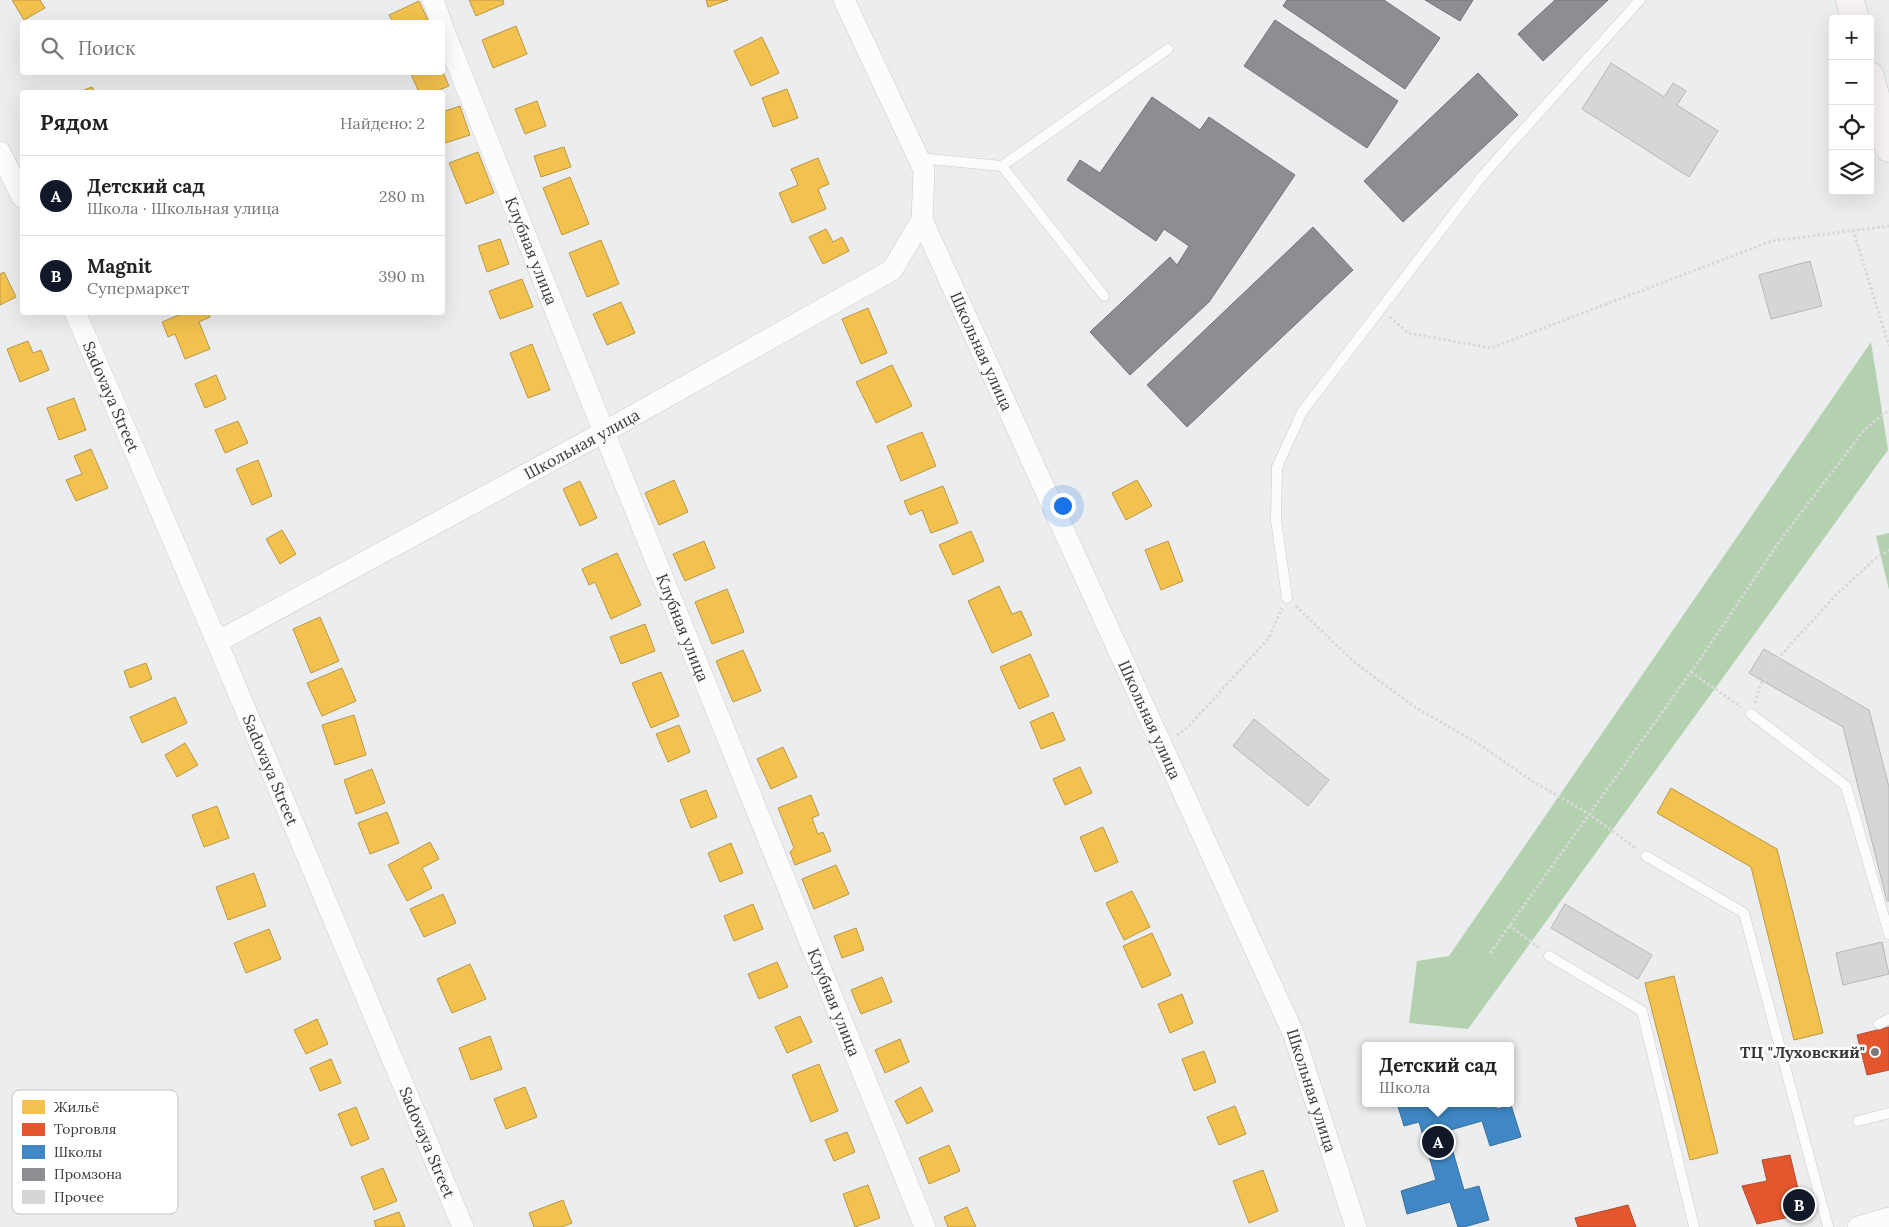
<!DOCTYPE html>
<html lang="ru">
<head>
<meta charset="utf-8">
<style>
  body { margin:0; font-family:Lora,serif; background:#f6f6f6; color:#222 }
  .controls { position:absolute; right:15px; top:15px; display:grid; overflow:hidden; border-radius:5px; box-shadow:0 5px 20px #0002 }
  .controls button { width:45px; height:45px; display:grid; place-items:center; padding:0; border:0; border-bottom:1px solid #e0e0e0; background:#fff; color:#222; font:25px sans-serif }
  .you { position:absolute; left:1062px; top:505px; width:18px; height:18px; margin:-12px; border:4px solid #fff; border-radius:50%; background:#1a73e8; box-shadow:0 0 0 8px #1a73e833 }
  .badge { display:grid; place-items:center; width:32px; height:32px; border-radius:50%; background:#111827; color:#fff; font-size:16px; font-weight:700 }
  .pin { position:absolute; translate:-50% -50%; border:2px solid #fff; box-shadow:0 1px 5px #0006 }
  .popup { position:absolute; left:1362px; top:1042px; width:152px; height:65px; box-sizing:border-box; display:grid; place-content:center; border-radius:5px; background:#fff; filter:drop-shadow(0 1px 4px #0005); font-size:16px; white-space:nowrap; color:#767676 }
  .popup b { font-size:19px; color:#222 }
  .popup::after { content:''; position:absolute; left:50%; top:100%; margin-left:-10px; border:10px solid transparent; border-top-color:#fff }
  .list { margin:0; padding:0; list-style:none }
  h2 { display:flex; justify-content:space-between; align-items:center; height:65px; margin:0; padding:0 20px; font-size:21px }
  h2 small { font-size:16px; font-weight:400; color:#767676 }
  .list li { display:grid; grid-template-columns:32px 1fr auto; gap:15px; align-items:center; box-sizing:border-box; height:80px; padding:0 20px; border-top:1px solid #e0e0e0 }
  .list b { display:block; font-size:19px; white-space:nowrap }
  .list p { margin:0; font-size:16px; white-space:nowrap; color:#767676 }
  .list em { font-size:16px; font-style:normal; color:#767676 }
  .icon { flex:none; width:28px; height:28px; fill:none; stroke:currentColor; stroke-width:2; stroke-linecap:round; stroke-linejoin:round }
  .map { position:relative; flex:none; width:1889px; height:1227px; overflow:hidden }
  .search { position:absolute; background:#fff; box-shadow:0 5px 20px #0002; left:20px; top:20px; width:425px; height:55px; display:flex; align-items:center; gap:12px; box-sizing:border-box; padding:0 18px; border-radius:5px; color:#767676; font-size:19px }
  .panel { position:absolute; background:#fff; box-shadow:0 5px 20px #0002; left:20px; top:90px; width:425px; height:225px; border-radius:5px }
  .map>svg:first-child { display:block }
  .forest { fill:#b4d1af }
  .homes { fill:#f2c14e; stroke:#ba9848 }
  .shops { fill:#e4572e; stroke:#b14e32 }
  .schools { fill:#3f88c5; stroke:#3d709b }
  .industry { fill:#8d8d92; stroke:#747478 }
  .building { fill:#d5d6d7; stroke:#b6b7b8 }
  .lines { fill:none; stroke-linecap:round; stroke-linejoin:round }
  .lane-casing { stroke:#cacbcc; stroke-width:11 }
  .street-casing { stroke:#cacbcc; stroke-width:22 }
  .primary-casing { stroke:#c9c9ca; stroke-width:29 }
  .path { stroke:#d8d8d9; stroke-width:3; stroke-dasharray:2.5 2.5; stroke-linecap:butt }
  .lane { stroke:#fcfcfc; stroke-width:10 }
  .street { stroke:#fcfcfc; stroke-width:21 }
  .primary { stroke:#f5f2f1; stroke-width:28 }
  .poi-dot { fill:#787879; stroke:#fff; stroke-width:2 }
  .labels { text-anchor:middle; stroke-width:5; stroke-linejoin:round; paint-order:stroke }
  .street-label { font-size:16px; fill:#39393a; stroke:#fff }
  .poi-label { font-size:16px; font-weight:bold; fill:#39393a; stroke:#fff; text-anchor:end }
  .key { fill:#fff; stroke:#c4c4c4; stroke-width:1 }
  .key-label { font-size:14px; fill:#39393a }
</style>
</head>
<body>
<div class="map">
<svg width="1889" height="1227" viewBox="0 0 1889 1227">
  <rect width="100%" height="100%" fill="#ecedee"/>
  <path class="forest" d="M1871 342 1888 450 1468 1029 1409 1023 1417 961 1449 956Z
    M1889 533V590L1876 536Z"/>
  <path class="homes" d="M12 0H40L45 8 24 20Z
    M469 0H503L504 4 476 16Z
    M706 0H728L708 7Z
    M419 1 429 22H393L389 15Z
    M516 26 527 54 493 68 482 40Z
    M762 37 779 73 751 86 734 51Z
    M442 70 449 86 434 92H419L410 72H442Z
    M92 87 95 92H79Z
    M787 89 798 118 773 127 762 98Z
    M537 101 546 126 525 134 515 109Z
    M460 106 470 135 442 144V112Z
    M564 147 571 167 541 177 534 156Z
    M478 152 494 193 466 204 449 163Z
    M818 158 829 184 818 189 826 209 792 223 779 193 798 185 791 169Z
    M570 177 589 224 562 235 543 188Z
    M826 229 833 242 842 237 849 251 823 264 809 237Z
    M500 239 509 264 487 272 478 246Z
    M601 240 619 284 587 297 569 253Z
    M4 272 16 297 0 305V274Z
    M522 279 533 307 500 319 489 291Z
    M621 302 635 333 607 345 593 314Z
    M868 308 887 353 861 364 842 319Z
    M186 312H208L210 317 199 322 210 349 185 359 175 334 168 337 162 322Z
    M28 341 33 353 41 350 49 370 20 382 7 349Z
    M532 344 550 390 528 398 510 353Z
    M892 365 912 406 876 423 856 382Z
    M216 375 226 399 205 408 195 384Z
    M74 398 86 430 59 440 47 408Z
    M238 421 248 443 225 453 215 430Z
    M922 432 936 466 901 481 887 446Z
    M91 449 108 488 76 501 66 480 82 474 74 456Z
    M258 460 272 496 252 505 236 469Z
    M674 480 688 512 659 525 645 493Z
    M1137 480 1152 506 1126 520 1112 493Z
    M580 481 597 518 580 526 563 489Z
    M943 486 958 523 931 533 922 510 910 515 904 501Z
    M282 530 296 554 280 564 266 539Z
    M971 531 984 561 953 575 939 545Z
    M704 541 715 568 685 581 673 554Z
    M1168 541 1183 581 1161 590 1145 550Z
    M617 553 641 605 611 619 595 582 589 585 582 569Z
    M999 586 1012 614 1021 611 1032 635 992 653 968 601Z
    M727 589 744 632 712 644 695 602Z
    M320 617 339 661 311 673 293 629Z
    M645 624 655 651 621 664 610 637Z
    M743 650 761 691 733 702 716 661Z
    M1030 654 1049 696 1019 709 1000 667Z
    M146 663 152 679 130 688 124 671Z
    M342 668 356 701 322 716 307 683Z
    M661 672 679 716 651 728 632 683Z
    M175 697 187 723 142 743 130 717Z
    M1053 712 1065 740 1041 749 1030 722Z
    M354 715 366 755 335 765 322 725Z
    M679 725 690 752 668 762 656 734Z
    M185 743 198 765 177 777 165 755Z
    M783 747 797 777 771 789 757 759Z
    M1080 767 1092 793 1065 805 1053 779Z
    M372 769 385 803 356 814 344 780Z
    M1671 788 1777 849 1823 1033 1794 1040 1751 867 1657 813Z
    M706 790 717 817 691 828 680 800Z
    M811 795 819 815 812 818 818 834 823 832 831 851 795 865 790 852 794 848 778 808Z
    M217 806 229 838 204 847 192 815Z
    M387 812 399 843 370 854 358 823Z
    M1103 827 1118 862 1095 872 1080 837Z
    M430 842 439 859 422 868 432 888 407 901 388 865Z
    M731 843 743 873 720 882 708 853Z
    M836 865 849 894 814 909 802 879Z
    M254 873 266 906 228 920 216 887Z
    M1132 891 1150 927 1124 940 1106 903Z
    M443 894 456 923 424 937 410 909Z
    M753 904 763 929 734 941 724 916Z
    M856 928 864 950 842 958 834 936Z
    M269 929 281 959 246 973 234 943Z
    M1152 933 1171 975 1142 988 1123 946Z
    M777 962 788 987 759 999 748 974Z
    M470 964 486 999 452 1013 437 979Z
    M1674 976 1718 1153 1690 1160 1645 983Z
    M882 977 892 1002 861 1014 851 990Z
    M1182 994 1193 1023 1170 1033 1158 1004Z
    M800 1016 812 1042 787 1053 775 1027Z
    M317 1019 328 1044 306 1054 294 1030Z
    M490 1036 502 1069 471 1080 459 1048Z
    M900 1039 909 1062 885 1073 875 1050Z
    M1204 1051 1216 1082 1194 1091 1182 1059Z
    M331 1059 341 1083 320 1091 310 1068Z
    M819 1064 838 1111 811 1122 792 1075Z
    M525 1087 537 1117 506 1129 494 1099Z
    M921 1087 933 1111 907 1124 895 1101Z
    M1235 1106 1246 1134 1219 1145 1207 1117Z
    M356 1107 369 1139 351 1146 338 1114Z
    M847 1132 855 1152 834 1161 825 1140Z
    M949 1145 960 1171 929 1184 919 1158Z
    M383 1168 397 1201 374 1210 361 1177Z
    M1263 1170 1278 1211 1249 1223 1233 1181Z
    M868 1185 880 1218 855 1227 843 1194Z
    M563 1200 572 1223 562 1227H534L529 1213Z
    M967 1207 976 1227H948L944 1217Z
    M399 1212 405 1227H376L374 1221Z"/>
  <path class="shops" d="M1889 1027V1070L1867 1075 1857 1035Z
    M1790 1155 1804 1214 1757 1224 1742 1186 1767 1181 1762 1160Z
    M1628 1205 1636 1227H1578L1575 1218Z"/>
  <path class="schools" d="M1397 1103H1431L1433 1110 1456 1103H1495L1497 1109 1511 1105 1521 1137 1490 1146 1482 1121 1447 1131 1464 1190 1479 1186 1489 1220 1464 1227H1458L1450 1202 1407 1214 1401 1191 1436 1180 1419 1122 1404 1126Z"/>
  <path class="industry" d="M1287 0H1384L1440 38 1405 89 1283 6Z
    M1425 0H1473L1460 21Z
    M1555 0H1608L1543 61 1518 34Z
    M1275 20 1398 101 1367 148 1244 66Z
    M1478 73 1518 115 1403 222 1364 181Z
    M1152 97 1200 130 1209 117 1295 175 1209 302 1130 375 1090 332 1170 257 1177 265 1189 246 1164 229 1156 241 1067 180 1080 160 1100 173Z
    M1313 227 1353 270 1187 427 1147 385Z"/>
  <path class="building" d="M1611 63 1664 97 1673 83 1686 91 1677 105 1718 131 1689 177 1582 109Z
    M1810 261 1822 306 1771 319 1759 275Z
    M1764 649 1869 710 1889 787V901H1887L1843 727 1749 673Z
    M1254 719 1329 780 1308 806 1233 746Z
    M1565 904 1652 955 1638 979 1551 928Z
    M1882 942 1889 974 1843 985 1836 953Z"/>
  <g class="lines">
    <g class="lane-casing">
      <path id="lane" d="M919 158 1002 166 1104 296
        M1002 166 1168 49
        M1287 598 1276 520 1277 467 1302 412 1483 175 1640 0
        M1751 714 1846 786 1889 934
        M1646 856 1744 913 1828 1227
        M1549 956 1642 1011 1694 1227
        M1879 1024 1889 1019
        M1858 1121 1889 1113"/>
    </g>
    <g class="street-casing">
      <g id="street">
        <path d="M433 0 441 22"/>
        <path id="s1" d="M442 26 604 432 925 1227"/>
        <path d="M0 152 22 197"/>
        <path id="s2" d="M922 220 1294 1035 1356 1227"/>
        <path id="s3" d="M75 312 217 642 463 1227"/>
        <path id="s4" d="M217 642 604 432 892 270 922 220 924 170 844 0"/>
        <path d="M1858 1227 1889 1218"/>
      </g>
    </g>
    <g class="primary-casing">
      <path id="primary" d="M1850 0 1855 19
        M1870 76 1889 148"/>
    </g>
    <path class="path" d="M1853 230 1889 346
      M1390 317 1408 333 1491 348 1772 241 1889 226
      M1296 606 1354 662 1416 708 1479 744 1532 781 1589 814 1637 849
      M1691 672 1741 707
      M1755 703 1760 686 1771 666 1836 595 1876 558 1889 550
      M1177 735 1188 727 1269 638 1282 608
      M1509 925 1539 948
      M1490 953 1701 658 1779 542 1864 430 1889 410"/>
    <use href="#lane" class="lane"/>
    <use href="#street" class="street"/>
    <use href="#primary" class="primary"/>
  </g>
  <circle class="poi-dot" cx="1875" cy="1052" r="5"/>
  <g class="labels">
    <g class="street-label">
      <text dy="6" stroke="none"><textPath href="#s1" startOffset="242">Клубная улица</textPath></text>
      <text dy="6" stroke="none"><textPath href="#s2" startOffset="144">Школьная улица</textPath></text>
      <text dy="6" stroke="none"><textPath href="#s3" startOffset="92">Sadovaya Street</textPath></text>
      <text dy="6" stroke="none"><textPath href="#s4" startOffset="415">Школьная улица</textPath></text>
      <text dy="6" stroke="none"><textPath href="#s1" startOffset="648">Клубная улица</textPath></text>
      <text dy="6" stroke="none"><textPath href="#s2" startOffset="549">Школьная улица</textPath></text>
      <text dy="6" stroke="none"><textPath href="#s3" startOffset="498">Sadovaya Street</textPath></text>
      <text dy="6" stroke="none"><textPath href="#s1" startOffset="1052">Клубная улица</textPath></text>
      <text dy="6" stroke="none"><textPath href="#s2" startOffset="954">Школьная улица</textPath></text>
      <text dy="6" stroke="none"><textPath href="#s3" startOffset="902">Sadovaya Street</textPath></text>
    </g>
    <g class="poi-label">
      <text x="1865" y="1058">ТЦ "Луховский"</text>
    </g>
  </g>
  <rect x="12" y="1090" width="166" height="124" rx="8" class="key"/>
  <rect x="22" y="1100" width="23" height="14" fill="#f2c14e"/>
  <rect x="22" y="1123" width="23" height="13" fill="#e4572e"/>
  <rect x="22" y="1145" width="23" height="14" fill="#3f88c5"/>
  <rect x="22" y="1168" width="23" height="13" fill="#8d8d92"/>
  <rect x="22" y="1190" width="23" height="14" fill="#d5d6d7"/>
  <g class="key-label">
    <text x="54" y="1112">Жильё</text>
    <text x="54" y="1134">Торговля</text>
    <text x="54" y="1157">Школы</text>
    <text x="54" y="1179">Промзона</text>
    <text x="54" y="1202">Прочее</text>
  </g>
</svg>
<div class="controls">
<button>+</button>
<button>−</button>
<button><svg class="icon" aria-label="locate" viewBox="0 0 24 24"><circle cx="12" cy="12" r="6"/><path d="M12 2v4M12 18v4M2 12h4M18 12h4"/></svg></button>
<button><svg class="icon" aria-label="layers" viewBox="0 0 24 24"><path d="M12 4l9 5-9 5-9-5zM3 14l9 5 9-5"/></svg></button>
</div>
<div class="you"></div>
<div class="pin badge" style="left:1438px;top:1142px">A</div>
<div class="popup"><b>Детский сад</b>Школа</div>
<div class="pin badge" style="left:1799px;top:1205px">B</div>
<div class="search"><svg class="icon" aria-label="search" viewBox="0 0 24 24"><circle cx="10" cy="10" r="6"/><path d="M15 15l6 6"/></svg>Поиск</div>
<section class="panel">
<h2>Рядом<small>Найдено: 2</small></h2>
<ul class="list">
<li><span class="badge">A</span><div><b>Детский сад</b><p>Школа · Школьная улица</p></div><em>280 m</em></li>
<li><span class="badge">B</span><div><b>Magnit</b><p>Супермаркет</p></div><em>390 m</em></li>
</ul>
</section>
</div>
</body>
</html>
